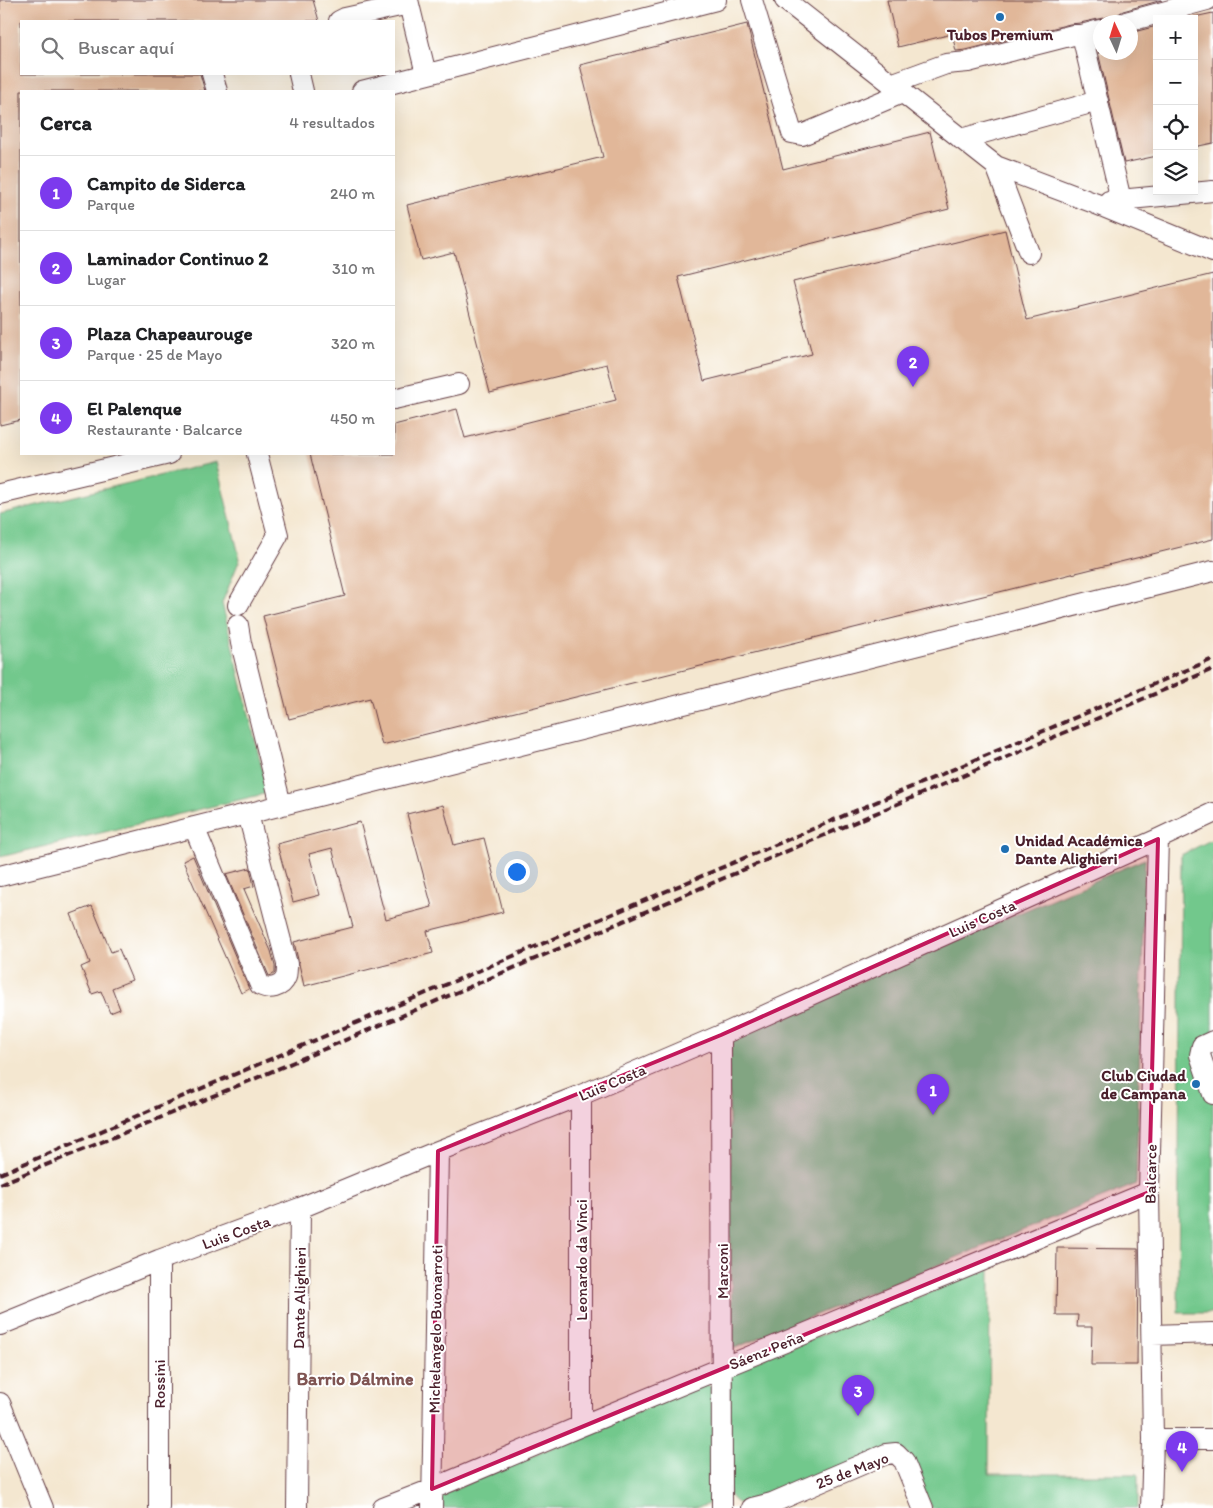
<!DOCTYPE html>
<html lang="es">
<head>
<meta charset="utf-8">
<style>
  body { margin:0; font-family:Itim,sans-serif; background:#f6f6f6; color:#202124 }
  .controls { position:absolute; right:15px; top:15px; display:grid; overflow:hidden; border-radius:0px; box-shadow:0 5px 20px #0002 }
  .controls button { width:45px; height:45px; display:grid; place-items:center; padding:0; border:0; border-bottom:1px solid #e0e0e0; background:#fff; color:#202124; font:25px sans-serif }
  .compass { position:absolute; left:1093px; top:15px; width:45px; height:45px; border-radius:50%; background:#fff; box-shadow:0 5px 20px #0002; rotate:356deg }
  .you { position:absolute; left:516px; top:871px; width:18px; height:18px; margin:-12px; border:4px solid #fff; border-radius:50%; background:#1a73e8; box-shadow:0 0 0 8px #1a73e833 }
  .badge { display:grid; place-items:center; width:32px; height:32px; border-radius:50%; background:#7c3aed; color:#fff; font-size:16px; font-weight:700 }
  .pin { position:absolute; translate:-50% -41px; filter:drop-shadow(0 1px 2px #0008) }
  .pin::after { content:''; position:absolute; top:26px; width:18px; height:15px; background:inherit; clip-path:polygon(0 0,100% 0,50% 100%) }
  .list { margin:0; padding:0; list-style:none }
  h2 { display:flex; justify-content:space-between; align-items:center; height:65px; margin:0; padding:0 20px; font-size:21px }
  h2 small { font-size:16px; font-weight:400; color:#757577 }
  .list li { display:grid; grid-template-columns:32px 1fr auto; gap:15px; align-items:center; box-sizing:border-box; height:75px; padding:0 20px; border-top:1px solid #e0e0e0 }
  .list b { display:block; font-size:19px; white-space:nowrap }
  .list p { margin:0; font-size:16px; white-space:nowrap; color:#757577 }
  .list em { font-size:16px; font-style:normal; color:#757577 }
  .icon { flex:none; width:28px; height:28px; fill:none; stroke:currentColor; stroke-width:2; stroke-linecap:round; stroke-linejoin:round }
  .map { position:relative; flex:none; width:1213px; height:1508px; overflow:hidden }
  .search { position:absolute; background:#fff; box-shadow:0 5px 20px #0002; left:20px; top:20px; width:375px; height:55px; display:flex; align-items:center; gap:12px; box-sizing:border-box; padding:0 18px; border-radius:0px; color:#757577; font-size:19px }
  .panel { position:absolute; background:#fff; box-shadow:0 5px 20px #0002; left:20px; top:90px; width:375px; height:365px; border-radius:0px }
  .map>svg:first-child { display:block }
  .green { fill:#72c88c; stroke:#5e745c }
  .building { fill:#e1b799 }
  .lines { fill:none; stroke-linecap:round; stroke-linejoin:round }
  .minor-casing { stroke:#643d44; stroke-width:22 }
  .minor { stroke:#fff; stroke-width:20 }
  .rail { stroke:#4a1f2b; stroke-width:4; stroke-dasharray:8 4; stroke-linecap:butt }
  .marked { fill:#c2185b; fill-opacity:0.2; stroke:#c2185b; stroke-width:4; stroke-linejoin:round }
  .poi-dot { fill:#1f6fb2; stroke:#fff; stroke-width:2 }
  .labels { text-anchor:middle; stroke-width:4; stroke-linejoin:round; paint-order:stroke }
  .poi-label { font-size:16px; font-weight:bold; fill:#4a1f2b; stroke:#fff }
  .street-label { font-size:16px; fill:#4a1f2b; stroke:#fff }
  .neighbourhood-label { font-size:18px; font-weight:bold; fill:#7f5452; stroke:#fff }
</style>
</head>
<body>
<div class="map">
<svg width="1213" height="1508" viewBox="0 0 1213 1508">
  <rect width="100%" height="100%" fill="#fff"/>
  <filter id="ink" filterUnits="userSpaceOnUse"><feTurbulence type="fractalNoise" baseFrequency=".02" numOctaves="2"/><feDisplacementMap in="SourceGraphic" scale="10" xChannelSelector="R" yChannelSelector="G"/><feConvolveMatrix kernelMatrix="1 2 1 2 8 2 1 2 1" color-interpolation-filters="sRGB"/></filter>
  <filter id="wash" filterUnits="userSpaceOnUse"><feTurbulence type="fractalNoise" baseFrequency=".0096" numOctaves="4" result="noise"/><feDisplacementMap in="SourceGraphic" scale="20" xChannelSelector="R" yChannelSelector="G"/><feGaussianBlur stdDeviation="1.12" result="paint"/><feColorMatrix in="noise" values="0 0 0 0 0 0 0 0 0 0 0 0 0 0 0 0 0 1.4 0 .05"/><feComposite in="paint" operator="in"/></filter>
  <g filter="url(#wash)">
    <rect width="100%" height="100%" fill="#f4e7d0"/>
    <path class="green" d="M216 462 240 559 222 603 268 793 0 857V514Z
      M1213 839V1313H1178L1181 855Z
      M1145 859 1136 1184 732 1349 728 1038Z
      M990 1269 989 1474H1138V1508H932L905 1451 756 1502C743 1504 737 1507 729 1494L730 1376 738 1368Z
      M705 1383 714 1389V1499C706 1508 696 1507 685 1508H440L439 1503 443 1494Z"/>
    <g id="blocks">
      <path class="building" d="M0 0H313L319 21H21V74H200L205 91H21V420L0 425Z
        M887 0H1162L1123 11 1117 15 1080 23 1070 24 966 50 956 51 952 34 898 47Z
        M1213 13V143L1194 147V17Z
        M747 24 783 169 930 132 949 209 678 277 704 381 812 354 793 282 1005 230 1027 320 1213 274V539L382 745 370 698 289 719 263 616 345 596 310 454H394V425L457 409 465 438 616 400 607 364 490 393 454 252 421 260 407 205 603 157 580 65Z
        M1157 26V156L1124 163 1098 52H1130V33Z
        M443 805 454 845 484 838 503 912 427 931 433 953 304 986 294 942 353 927 332 848 309 854 320 895 293 902 277 844 360 822 386 919 432 907 407 814Z
        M193 856 249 989 241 993 183 861Z
        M250 868 254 886 244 889 271 951 275 966V973L272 975 269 976 226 874Z
        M92 906 111 952 119 949 132 980 112 988 120 1009 110 1013 101 991 92 994 81 967 90 963 71 914Z
        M1057 1248 1138 1249 1137 1365H1091L1092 1327H1077L1078 1315H1056Z"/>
    </g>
  </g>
  <g filter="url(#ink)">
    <use href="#blocks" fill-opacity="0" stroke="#643d44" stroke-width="1"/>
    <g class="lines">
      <g class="minor-casing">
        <path id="minor" d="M408 0 426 74
          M752 0 792 133 802 135 902 93
          M785 0 996 166 1094 203 1213 252
          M339 21 345 18 409 4
          M1126 22 1207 0
          M1082 35 1121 200
          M212 74 217 91
          M299 74 303 91
          M891 84 946 64 968 62 1073 35H1082L1100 30
          M362 91 716 0
          M961 139 1098 101
          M996 166 1029 253
          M1109 201 1213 191
          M394 399 459 384
          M0 494 169 454
          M238 605 278 535 257 454
          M238 625 241 643 281 805
          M194 827 260 985C269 990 282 988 286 977 287 973 287 968 287 964L248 814
          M0 876 1213 571
          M721 1035 722 1508
          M1213 1041 1202 1046 1200 1055 1213 1094
          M581 1095V1426
          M159 1260V1508
          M0 1325 159 1260 300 1208 438 1151 581 1095 721 1035 1158 839 1213 813
          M1152 1335 1213 1333
          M0 1403 43 1508
          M1153 1439H1213
          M297 1508 300 1208
          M383 1508 432 1489 581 1426 1149 1192
          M432 1508 438 1151
          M752 1508 772 1503 886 1454 896 1453 904 1461 923 1508
          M1151 1508 1153 1439 1149 1192 1158 839"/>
      </g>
      <use href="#minor" class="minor"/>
      <path class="rail" d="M0 1174 1213 659
        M0 1184 254 1079 1213 669"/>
    </g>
  </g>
  <path class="marked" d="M1158 839 1149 1192 432 1489 438 1151 721 1035Z"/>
  <g class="poi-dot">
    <circle cx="1000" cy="17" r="5"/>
    <circle cx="1005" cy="849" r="5"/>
    <circle cx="1196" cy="1084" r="5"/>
  </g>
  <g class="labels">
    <g class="poi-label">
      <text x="1000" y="40">Tubos Premium</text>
      <text x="1015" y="846" text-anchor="start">Unidad Académica<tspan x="1015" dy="18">Dante Alighieri</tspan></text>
      <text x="1186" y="1081" text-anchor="end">Club Ciudad<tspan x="1186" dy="18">de Campana</tspan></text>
    </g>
    <g class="street-label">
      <text transform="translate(982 918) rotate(-24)" y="6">Luis Costa</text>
      <text transform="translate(612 1082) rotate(-23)" y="6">Luis Costa</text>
      <text transform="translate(1150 1174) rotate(-89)" y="6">Balcarce</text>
      <text transform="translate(236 1232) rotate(-20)" y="6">Luis Costa</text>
      <text transform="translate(581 1260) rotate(-90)" y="6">Leonardo da Vinci</text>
      <text transform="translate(722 1271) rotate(-90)" y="6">Marconi</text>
      <text transform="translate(299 1298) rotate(-89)" y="6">Dante Alighieri</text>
      <text transform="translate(435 1329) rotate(-89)" y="6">Michelangelo Buonarroti</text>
      <text transform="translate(766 1350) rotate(-22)" y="6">Sáenz Peña</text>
      <text transform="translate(159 1384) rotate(-90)" y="6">Rossini</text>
      <text transform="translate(852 1470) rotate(-21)" y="6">25 de Mayo</text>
    </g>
    <g class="neighbourhood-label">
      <text x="355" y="1385">Barrio Dálmine</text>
    </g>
  </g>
</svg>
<div class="controls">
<button>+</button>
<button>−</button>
<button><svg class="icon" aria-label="locate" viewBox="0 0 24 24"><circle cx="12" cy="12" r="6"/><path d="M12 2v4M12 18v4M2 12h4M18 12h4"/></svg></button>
<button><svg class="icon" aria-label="layers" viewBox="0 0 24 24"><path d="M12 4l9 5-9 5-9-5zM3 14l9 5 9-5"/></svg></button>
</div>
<svg class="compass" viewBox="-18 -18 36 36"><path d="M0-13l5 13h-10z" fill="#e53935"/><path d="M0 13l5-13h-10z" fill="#757577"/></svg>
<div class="you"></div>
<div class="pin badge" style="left:933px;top:1115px">1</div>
<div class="pin badge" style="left:913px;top:387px">2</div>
<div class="pin badge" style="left:858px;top:1416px">3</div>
<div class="pin badge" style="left:1182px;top:1472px">4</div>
<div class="search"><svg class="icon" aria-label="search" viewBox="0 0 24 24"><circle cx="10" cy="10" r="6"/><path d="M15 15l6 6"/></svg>Buscar aquí</div>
<section class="panel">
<h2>Cerca<small>4 resultados</small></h2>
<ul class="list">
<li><span class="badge">1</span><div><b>Campito de Siderca</b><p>Parque</p></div><em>240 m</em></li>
<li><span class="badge">2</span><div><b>Laminador Continuo 2</b><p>Lugar</p></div><em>310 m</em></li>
<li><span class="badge">3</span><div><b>Plaza Chapeaurouge</b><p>Parque · 25 de Mayo</p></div><em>320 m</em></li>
<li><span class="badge">4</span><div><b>El Palenque</b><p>Restaurante · Balcarce</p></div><em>450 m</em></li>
</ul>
</section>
</div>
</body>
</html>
